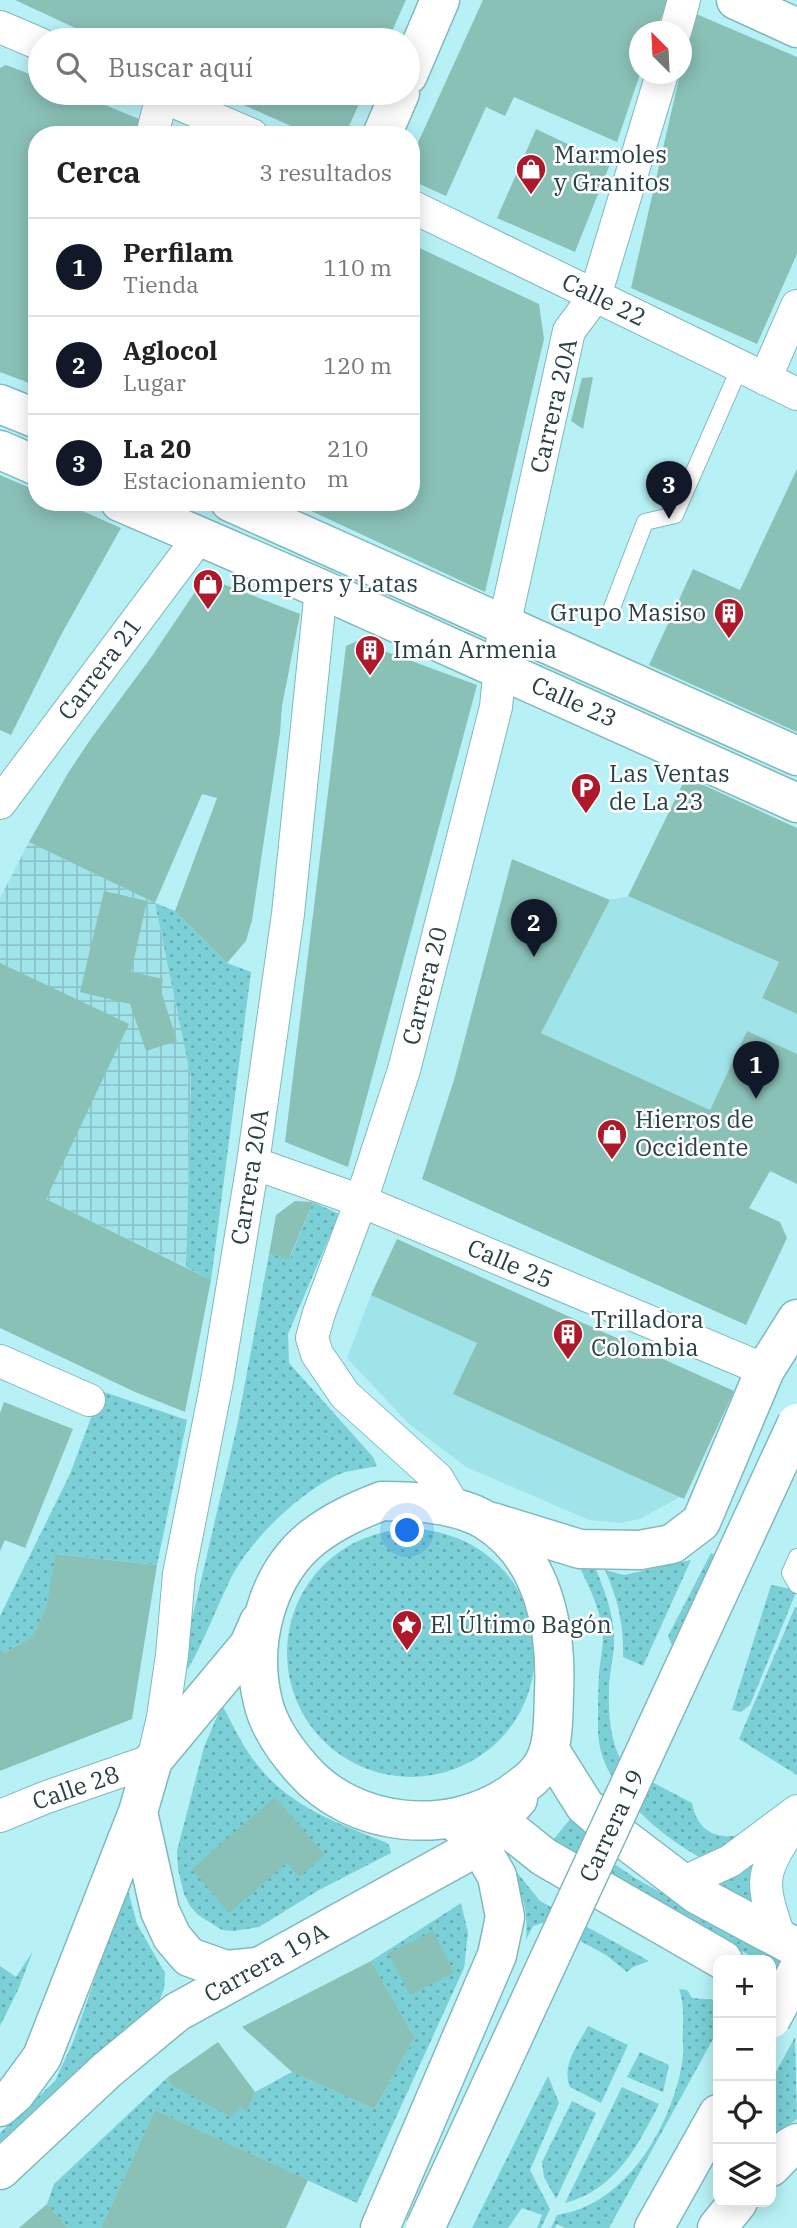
<!DOCTYPE html>
<html lang="es">
<head>
<meta charset="utf-8">
<style>
  body { margin:0; font-family:"IBM Plex Serif",serif; background:#f2f2f2; color:#222 }
  .controls { position:absolute; right:21px; bottom:21px; display:grid; overflow:hidden; border-radius:14px; box-shadow:0 4px 18px #0003 }
  .controls button { width:63px; height:63px; display:grid; place-items:center; padding:0; border:0; border-bottom:2px solid #e0e0e0; background:#fff; color:#222; font:35px sans-serif }
  .compass { position:absolute; left:629px; top:21px; width:63px; height:63px; border-radius:50%; background:#fff; box-shadow:0 4px 18px #0003; rotate:336deg }
  .you { position:absolute; left:408px; top:1531px; width:24px; height:24px; margin:-18px; border:5px solid #fff; border-radius:50%; background:#1a73e8; box-shadow:0 0 0 10px #1a73e833 }
  .badge { display:grid; place-items:center; width:46px; height:46px; border-radius:50%; background:#111827; color:#fff; font-size:23px; font-weight:700 }
  .pin { position:absolute; translate:-50% -58px; filter:drop-shadow(0 2px 4px #0008) }
  .pin::after { content:''; position:absolute; top:37px; width:24px; height:21px; background:inherit; clip-path:polygon(0 0,100% 0,50% 100%) }
  .list { margin:0; padding:0; list-style:none }
  h2 { display:flex; justify-content:space-between; align-items:center; height:91px; margin:0; padding:0 28px; font-size:30px }
  h2 small { font-size:23px; font-weight:400; color:#767676 }
  .list li { display:grid; grid-template-columns:46px 1fr auto; gap:21px; align-items:center; box-sizing:border-box; height:98px; padding:0 28px; border-top:2px solid #e0e0e0 }
  .list b { display:block; font-size:26px; white-space:nowrap }
  .list p { margin:0; font-size:23px; white-space:nowrap; color:#767676 }
  .list em { font-size:23px; font-style:normal; color:#767676 }
  .icon { flex:none; width:38px; height:38px; fill:none; stroke:currentColor; stroke-width:2; stroke-linecap:round; stroke-linejoin:round }
  .map { position:relative; flex:none; width:797px; height:2228px; overflow:hidden }
  .search { position:absolute; background:#fff; box-shadow:0 4px 18px #0003; left:28px; top:28px; width:392px; height:77px; display:flex; align-items:center; gap:18px; box-sizing:border-box; padding:0 24px; border-radius:38px; color:#767676; font-size:26px }
  .panel { position:absolute; background:#fff; box-shadow:0 4px 18px #0003; left:28px; top:126px; width:392px; height:385px; border-radius:28px }
  .map>svg:first-child { display:block }
  .built { fill:#a0e3e9 }
  .industrial { fill:url(#industrial-grid) }
  .green { fill:url(#green-dots) }
  .building { fill:#8ac1b7 }
  .lines { fill:none; stroke-linecap:round; stroke-linejoin:round }
  .service-casing { stroke:#80b9bd; stroke-width:18 }
  .minor-casing { stroke:#80b9bd; stroke-width:34 }
  .tertiary-casing { stroke:#80b9bd; stroke-width:41 }
  .secondary-casing { stroke:#80b9bd; stroke-width:41 }
  .primary-casing { stroke:#80b9bd; stroke-width:41 }
  .service { stroke:#fff; stroke-width:16 }
  .minor { stroke:#fff; stroke-width:32 }
  .tertiary { stroke:#fff; stroke-width:38 }
  .secondary { stroke:#fff; stroke-width:38 }
  .primary { stroke:#fff; stroke-width:38 }
  .primary-bridge-casing { stroke:#80b9bd; stroke-width:41; stroke-linecap:butt }
  .primary-bridge { stroke:#fff; stroke-width:38 }
  .labels { text-anchor:middle; stroke-width:5; stroke-linejoin:round; paint-order:stroke }
  .poi-label { font-size:24px; fill:#294143; stroke:#fff; text-anchor:start }
  .street-label { font-size:24px; fill:#294143; stroke:#fff }
</style>
</head>
<body>
<div class="map">
<svg width="797" height="2228" viewBox="0 0 797 2228">
  <defs>
    <pattern id="industrial-grid" width="8" height="8" patternUnits="userSpaceOnUse" patternTransform="scale(1.75)"><rect width="8" height="8" fill="#a0e3e9"/><path d="M0 4h8M4 0v8" fill="none" stroke="#8ac4c9"/></pattern>
    <pattern id="green-dots" width="8" height="8" patternUnits="userSpaceOnUse" patternTransform="scale(1.75)"><rect width="8" height="8" fill="#7bcfd6"/><path d="M2 2h.1M6 6h.1" fill="none" stroke="#65aaaf" stroke-width="1.8" stroke-linecap="round"/></pattern>
  </defs>
  <rect width="100%" height="100%" fill="#b7f1f6"/>
  <path class="built" d="M628 896 779 962 762 997 797 1014V1088L734 1059 710 1110 541 1033 610 900Z
    M371 1295 477 1343 454 1394 680 1497 640 1519 620 1523 589 1520 466 1467 409 1424 347 1358Z"/>
  <path class="industrial" d="M29 842 155 903 191 1078 186 1267 46 1199 0 963V898Z"/>
  <path class="green" d="M155 903 175 911 227 963 251 972 211 1280 186 1267 191 1078Z
    M313 1202 339 1214 288 1334 289 1363 373 1457 377 1466C364 1469 347 1470 335 1476 296 1496 248 1542 229 1582 215 1611 204 1641 188 1669L182 1662 237 1426 269 1254 290 1258Z
    M101 1391 187 1420 157 1565 57 1554 46 1607 33 1636 4 1653 0 1648V1616L70 1474Z
    M287 1653a124 124 0 1 1 248 0a124 124 0 1 1-248 0Z
    M711 1553 722 1558 676 1655 668 1636Z
    M691 1560 643 1666 623 1657C624 1625 618 1599 605 1570L624 1575Z
    M579 1566 595 1567C604 1589 613 1612 614 1636 615 1654 609 1672 609 1690 608 1716 611 1749 627 1769L692 1803C699 1838 723 1840 753 1833L703 1859C659 1835 600 1787 598 1732 598 1713 598 1693 599 1673 600 1661 603 1649 603 1636 601 1611 590 1588 579 1566Z
    M771 1585 797 1590 750 1705 741 1712 732 1710Z
    M795 1607 797 1608V1775L739 1739Z
    M222 1705C231 1721 238 1737 248 1752 282 1804 330 1820 385 1842L389 1845 391 1853 319 1890 259 1927 234 1931 222 1930 198 1915 190 1906 184 1894 178 1869 177 1851 204 1747Z
    M571 1818 595 1843 584 1863 549 1845Z
    M772 1836C760 1859 747 1876 752 1903L719 1883Z
    M507 1860 540 1901 649 1961 633 1967 627 1972 606 1955 546 1922 533 1926 526 1940C529 1907 521 1890 507 1860Z
    M613 1863 635 1878 797 1969V1982L771 1967V1960H758L606 1874Z
    M127 1886 137 1924 165 1973 164 1989 158 2004 68 2079 0 2142V2133L55 2081 73 2042Z
    M461 1903 468 1933 464 1968 357 2203 155 2110 101 2228H68L47 2204 54 2184 168 2077 170 2084 240 2107 247 2111 255 2092 292 2072 374 2109 415 2038 371 1961Z
    M33 1951 18 1990 0 2026V1966L16 1977Z
    M679 1989 687 1990 692 1998 718 2000V2030L609 2228H565L557 2224 555 2228H551L557 2215C628 2205 674 2122 683 2057 684 2049 682 2039 683 2030 683 2014 684 2004 679 1989Z
    M588 2026 628 2045 601 2103 570 2087C561 2065 578 2045 588 2026Z
    M795 2037 797 2119 771 2138V2081Z
    M640 2052 669 2065 663 2092 627 2077Z
    M548 2076 559 2103 530 2170 550 2209 541 2228H537L542 2215 522 2208 508 2228H472Z
    M622 2087 659 2104C638 2146 615 2190 565 2203Z
    M572 2101 596 2113 556 2199 544 2177 542 2162Z"/>
  <path class="building" d="M15 0H406L388 40H101Z
    M483 0H669L655 32H640V74L617 142 514 97 505 116 486 107 446 196 413 181 411 158Z
    M694 13 797 57V254L757 344 631 288Z
    M6 65 40 78V93H76L139 119 135 135H37V386L0 372V68Z
    M217 93H364L345 135H311Z
    M536 129 610 164 575 252 497 218Z
    M411 244 539 304 544 339 485 592 292 502H411Z
    M593 377 583 429 571 421 582 378Z
    M797 469V732L649 665 693 569 740 590Z
    M0 475 37 491V502H62L121 528 61 635 11 735 0 730Z
    M205 577 300 614 282 706 280 733 252 920 246 941 227 963 175 911 217 798 202 794 155 903 29 842 68 773 90 740 152 656Z
    M357 641 477 685 348 1167 285 1142 346 646Z
    M686 777 797 828V1014L762 998 779 962 628 896Z
    M512 859 610 900 541 1033 710 1110 747 1031 797 1054V1184L770 1171 749 1208 780 1222 787 1238 746 1325 422 1179 454 1080Z
    M104 891 147 901 131 972 163 979 161 991 177 1041 146 1051 130 1004 80 992Z
    M0 963 129 1024 46 1199 211 1280 185 1412 135 1392 0 1328Z
    M295 1201 313 1202 289 1259 269 1254 276 1215Z
    M397 1239 734 1391 684 1499 453 1394 477 1343 371 1295Z
    M4 1402 73 1429 25 1548 5 1540 0 1551V1413Z
    M56 1554 157 1565 132 1719 0 1771V1648L4 1653 33 1636 46 1607Z
    M275 1797 325 1855 299 1877 287 1863 229 1913 192 1869Z
    M433 1931 454 1973 410 1995 388 1953Z
    M371 1961 415 2038 374 2109 292 2072 242 2027Z
    M218 2042 255 2092 247 2112 240 2107 231 2117 170 2084 168 2077Z
    M155 2110 308 2180 286 2228H101Z
    M47 2204 68 2228H19Z"/>
  <g class="lines">
    <g class="service-casing">
      <path id="service" d="M611 610 645 522 675 515 740 367
        M797 1557 790 1573 797 1585"/>
    </g>
    <g class="minor-casing">
      <path id="minor" d="M0 27 40 44
        M675 32 684 0
        M154 93 252 135
        M152 135 162 96
        M411 206 797 394
        M765 379 797 306
        M0 803 200 536
        M253 1163 361 1201 765 1370
        M0 1361 89 1400
        M456 1510 437 1478 345 1395 317 1354 312 1338 319 1313 361 1201 404 1070 496 707 504 626 569 331 595 296 662 74
        M0 1816 44 1798 153 1760 163 1717 172 1655 179 1574 217 1381 253 1163 288 914 321 589
        M680 1884 730 1861 797 1811
        M780 1939C759 1878 760 1875 795 1821"/>
    </g>
    <g class="tertiary-casing">
      <path id="tertiary" d="M408 75 440 0
        M382 135 400 93"/>
    </g>
    <g class="secondary-casing">
      <path id="secondary" d="M736 0 797 28
        M0 404 37 419
        M0 450 37 466
        M120 502 321 589 797 803
        M230 502 797 756"/>
    </g>
    <g class="primary-casing">
      <path id="primary" d="M382 1501C414 1501 456 1503 485 1520 544 1556 557 1630 554 1693 553 1718 555 1750 539 1770 532 1780 520 1787 511 1794 448 1837 353 1827 303 1770 286 1751 269 1728 263 1702 249 1646 265 1576 312 1538 334 1521 356 1511 382 1501Z
        M492 1522 580 1549 640 1550 672 1544 701 1522 765 1370 797 1319
        M549 1749 585 1806 615 1832 698 1895 797 1948
        M484 1809 544 1857 723 1960
        M138 1812 160 1911 172 1937 189 1957 226 1970 257 1967
        M0 2107 15 2094 42 2057 138 1812 153 1760 249 1645 259 1622
        M771 2167 790 2147 797 2143
        M0 2170 107 2070 177 2012 462 1855 478 1843 518 1799
        M380 2228 497 1955 505 1917 497 1876 478 1843 459 1825
        M654 2228 718 2114
        M717 2228 738 2202"/>
    </g>
    <use href="#service" class="service"/>
    <use href="#minor" class="minor"/>
    <use href="#tertiary" class="tertiary"/>
    <use href="#secondary" class="secondary"/>
    <use href="#primary" class="primary"/>
    <g class="primary-bridge-casing">
      <path id="primary-bridge" d="M771 2019 797 1972
        M425 2228 797 1423"/>
    </g>
    <use href="#primary-bridge" class="primary-bridge"/>
  </g>
  <defs>
    <g id="shop-pin" transform="scale(1.575)"><path d="M0 17L-7.5 6A9.5 9.5 0 1 1 7.5 6Z" fill="#ad192a" stroke="#fff"/><path d="M-5-2.5h2.3a2.7 3.5 0 0 1 5.4 0H5L5.5 6h-11ZM-1.5-2.5h3a1.5 2.3 0 0 0-3 0Z" fill="#fff"/></g>
    <g id="building-pin" transform="scale(1.575)"><path d="M0 17L-7.5 6A9.5 9.5 0 1 1 7.5 6Z" fill="#ad192a" stroke="#fff"/><path d="M-4-6H4V6H1V3H-1V6H-4ZM-2.5-4.3h1.7v1.8h-1.7ZM.8-4.3h1.7v1.8H.8ZM-2.5-1h1.7V.8h-1.7ZM.8-1h1.7V.8H.8Z" fill="#fff"/></g>
    <g id="parking-pin" transform="scale(1.575)"><path d="M0 17L-7.5 6A9.5 9.5 0 1 1 7.5 6Z" fill="#ad192a" stroke="#fff"/><path d="M-3.5-5.5H1a3.5 3.5 0 0 1 0 7H-1V5.5H-3.5ZM-1-3.4V-.6H.8a1.4 1.4 0 0 0 0-2.8Z" fill="#fff"/></g>
    <g id="sight-pin" transform="scale(1.575)"><path d="M0 17L-7.5 6A9.5 9.5 0 1 1 7.5 6Z" fill="#ad192a" stroke="#fff"/><path d="M0-6L1.8-2.2L6-1.7L2.9 1.2L3.7 5.4L0 3.3L-3.7 5.4L-2.9 1.2L-6-1.7L-1.8-2.2Z" fill="#fff"/></g>
  </defs>
  <g fill-rule="evenodd">
    <use href="#shop-pin" x="531" y="169"/>
    <use href="#shop-pin" x="208" y="584"/>
    <use href="#building-pin" x="729" y="613"/>
    <use href="#building-pin" x="370" y="650"/>
    <use href="#parking-pin" x="586" y="788"/>
    <use href="#shop-pin" x="612" y="1134"/>
    <use href="#building-pin" x="568" y="1334"/>
    <use href="#sight-pin" x="407" y="1625"/>
  </g>
  <g class="labels">
    <g class="poi-label">
      <text x="554" y="163">Marmoles<tspan x="554" dy="28">y Granitos</tspan></text>
      <text x="231" y="592">Bompers y Latas</text>
      <text x="706" y="621" text-anchor="end">Grupo Masiso</text>
      <text x="393" y="658">Imán Armenia</text>
      <text x="609" y="782">Las Ventas<tspan x="609" dy="28">de La 23</tspan></text>
      <text x="635" y="1128">Hierros de<tspan x="635" dy="28">Occidente</tspan></text>
      <text x="591" y="1328">Trilladora<tspan x="591" dy="28">Colombia</tspan></text>
      <text x="430" y="1633">El Último Bagón</text>
    </g>
    <g class="street-label">
      <text transform="translate(604 300) rotate(26)" y="8">Calle 22</text>
      <text transform="translate(554 406) rotate(-77)" y="8">Carrera 20A</text>
      <text transform="translate(100 669) rotate(-53)" y="8">Carrera 21</text>
      <text transform="translate(574 702) rotate(24)" y="8">Calle 23</text>
      <text transform="translate(425 986) rotate(-76)" y="8">Carrera 20</text>
      <text transform="translate(250 1177) rotate(-81)" y="8">Carrera 20A</text>
      <text transform="translate(510 1264) rotate(23)" y="8">Calle 25</text>
      <text transform="translate(76 1788) rotate(-19)" y="8">Calle 28</text>
      <text transform="translate(612 1826) rotate(-65)" y="8">Carrera 19</text>
      <text transform="translate(266 1963) rotate(-29)" y="8">Carrera 19A</text>
    </g>
  </g>
</svg>
<div class="controls">
<button>+</button>
<button>−</button>
<button><svg class="icon" aria-label="locate" viewBox="0 0 24 24"><circle cx="12" cy="12" r="6"/><path d="M12 2v4M12 18v4M2 12h4M18 12h4"/></svg></button>
<button><svg class="icon" aria-label="layers" viewBox="0 0 24 24"><path d="M12 4l9 5-9 5-9-5zM3 14l9 5 9-5"/></svg></button>
</div>
<svg class="compass" viewBox="-18 -18 36 36"><path d="M0-13l5 13h-10z" fill="#e53935"/><path d="M0 13l5-13h-10z" fill="#767676"/></svg>
<div class="you"></div>
<div class="pin badge" style="left:756px;top:1099px">1</div>
<div class="pin badge" style="left:534px;top:957px">2</div>
<div class="pin badge" style="left:669px;top:519px">3</div>
<div class="search"><svg class="icon" aria-label="search" viewBox="0 0 24 24"><circle cx="10" cy="10" r="6"/><path d="M15 15l6 6"/></svg>Buscar aquí</div>
<section class="panel">
<h2>Cerca<small>3 resultados</small></h2>
<ul class="list">
<li><span class="badge">1</span><div><b>Perfilam</b><p>Tienda</p></div><em>110 m</em></li>
<li><span class="badge">2</span><div><b>Aglocol</b><p>Lugar</p></div><em>120 m</em></li>
<li><span class="badge">3</span><div><b>La 20</b><p>Estacionamiento</p></div><em>210 m</em></li>
</ul>
</section>
</div>
</body>
</html>
